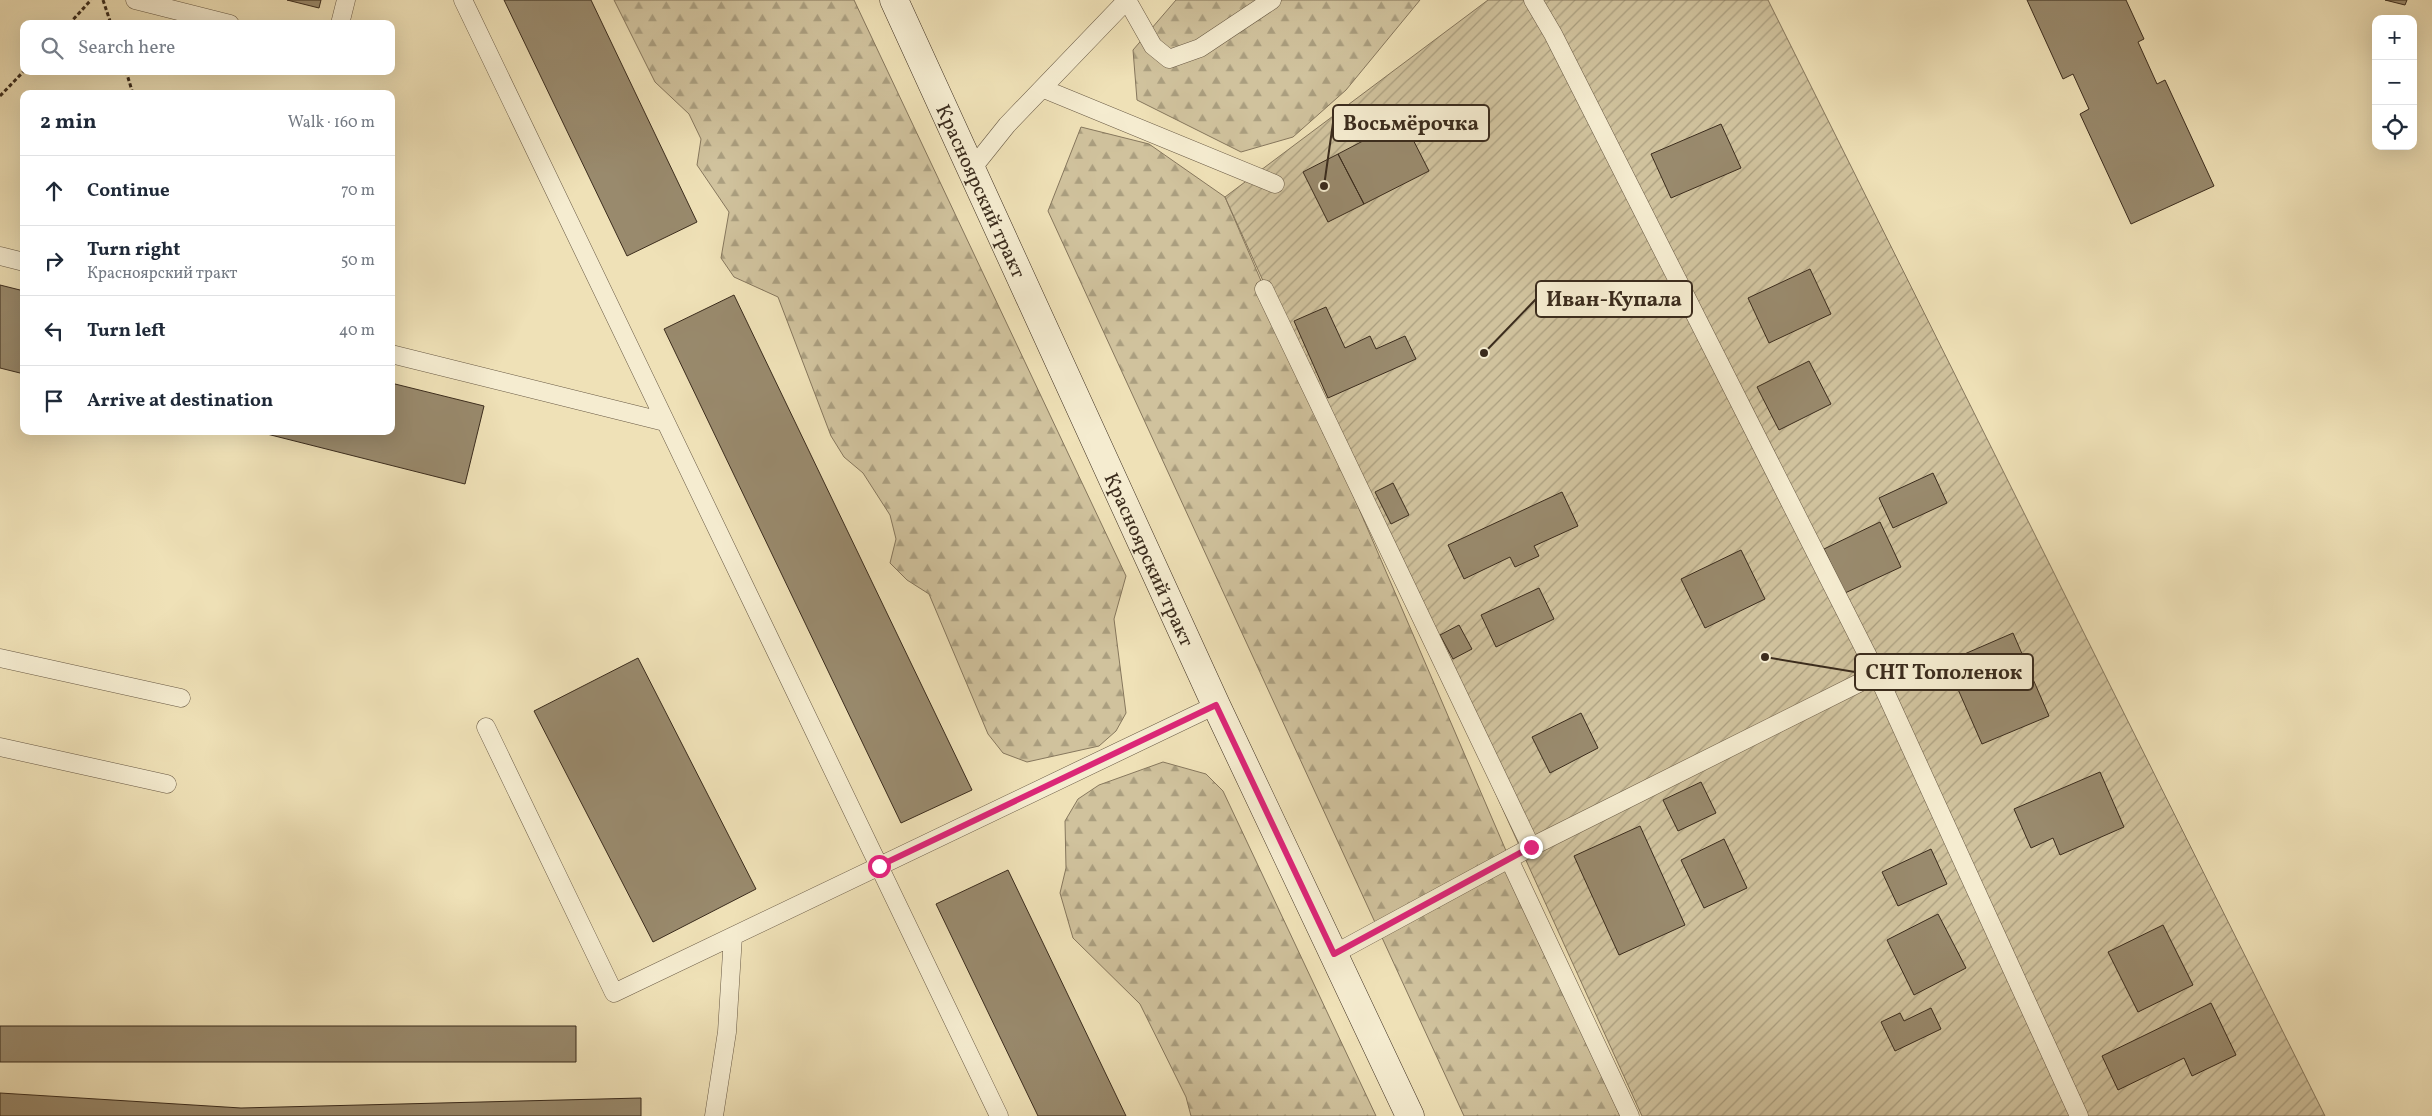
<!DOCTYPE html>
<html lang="en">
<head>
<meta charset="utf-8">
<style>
  body { margin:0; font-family:Vollkorn,serif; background:#f2f2f3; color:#1f2937 }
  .controls { position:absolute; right:15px; top:15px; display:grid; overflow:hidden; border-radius:10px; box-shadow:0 5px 20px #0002 }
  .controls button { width:45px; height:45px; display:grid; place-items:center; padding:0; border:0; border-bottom:1px solid #e0e1e3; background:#fff; color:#1f2937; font:25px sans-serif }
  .stop { position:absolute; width:15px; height:15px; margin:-11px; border:4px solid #db2777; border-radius:50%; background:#fff }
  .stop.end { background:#db2777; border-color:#fff; box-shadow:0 1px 5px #0008 }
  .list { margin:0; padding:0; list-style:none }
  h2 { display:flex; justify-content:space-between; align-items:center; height:65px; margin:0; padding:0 20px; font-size:21px }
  h2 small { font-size:16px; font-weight:400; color:#747a83 }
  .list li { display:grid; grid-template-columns:32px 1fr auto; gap:15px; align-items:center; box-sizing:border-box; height:70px; padding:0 20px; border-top:1px solid #e0e1e3 }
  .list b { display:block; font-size:19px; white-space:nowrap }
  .list p { margin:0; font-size:16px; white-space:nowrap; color:#747a83 }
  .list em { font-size:16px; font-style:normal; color:#747a83 }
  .icon { flex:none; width:28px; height:28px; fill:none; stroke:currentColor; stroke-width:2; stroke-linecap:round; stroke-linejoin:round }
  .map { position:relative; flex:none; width:2432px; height:1116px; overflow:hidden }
  .search { position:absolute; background:#fff; box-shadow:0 5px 20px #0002; left:20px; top:20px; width:375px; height:55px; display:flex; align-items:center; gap:12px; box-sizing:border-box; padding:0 18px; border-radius:10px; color:#747a83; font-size:19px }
  .panel { position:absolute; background:#fff; box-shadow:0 5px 20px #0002; left:20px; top:90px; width:375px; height:345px; border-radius:10px }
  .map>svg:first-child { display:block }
  .forest { fill:url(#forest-firs); stroke:#86775d }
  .garden { fill:url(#garden-furrows); stroke:#86775d }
  .building { fill:#998a6d; stroke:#3b2c1d }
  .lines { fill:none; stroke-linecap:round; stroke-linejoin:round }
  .lane-casing { stroke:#685944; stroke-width:19 }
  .secondary-casing { stroke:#3b2c1d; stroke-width:29 }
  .path { stroke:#3b2c1d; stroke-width:3; stroke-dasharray:4 2.5; stroke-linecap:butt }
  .lane { stroke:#f5ecd0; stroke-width:18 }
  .secondary { stroke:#f5ecd0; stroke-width:28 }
  .route { stroke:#db2777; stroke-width:6 }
  .labels { text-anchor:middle; stroke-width:4; stroke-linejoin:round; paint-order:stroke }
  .street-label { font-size:20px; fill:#3b2c1d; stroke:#f5ecd0 }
  .leader { fill:none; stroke:#3b2c1d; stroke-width:2 }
  .callout-dot { fill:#3b2c1d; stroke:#f5ecd0; stroke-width:2 }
  .callout { fill:#f5ecd0; stroke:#3b2c1d; stroke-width:2 }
  .callout-label { font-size:21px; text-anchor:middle; font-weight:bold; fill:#3b2c1d }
</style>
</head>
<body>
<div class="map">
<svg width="2432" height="1116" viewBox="0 0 2432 1116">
  <defs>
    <pattern id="forest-firs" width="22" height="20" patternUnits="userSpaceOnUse" patternTransform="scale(1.25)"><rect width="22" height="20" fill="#d0c29d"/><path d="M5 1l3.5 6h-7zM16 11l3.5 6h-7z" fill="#aa9e7f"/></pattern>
    <pattern id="garden-furrows" width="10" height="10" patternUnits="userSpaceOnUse" patternTransform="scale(1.25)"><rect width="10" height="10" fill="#d0c29d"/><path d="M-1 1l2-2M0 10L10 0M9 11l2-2" fill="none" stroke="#aa9e7f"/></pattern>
  </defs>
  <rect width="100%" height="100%" fill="#efe1b7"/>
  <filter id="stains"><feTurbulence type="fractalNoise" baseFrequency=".004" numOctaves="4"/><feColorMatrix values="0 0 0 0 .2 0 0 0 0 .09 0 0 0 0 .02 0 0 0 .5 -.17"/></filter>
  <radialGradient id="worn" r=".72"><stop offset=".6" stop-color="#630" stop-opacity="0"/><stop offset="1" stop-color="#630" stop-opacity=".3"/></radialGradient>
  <path class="forest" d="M614 0H854L1126 576 1114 619 1126 713 1116 731 1099 746 1027 762 1003 753 988 734 929 594 907 580 890 563 896 539 890 515 863 473 844 457 831 436 778 297 734 277 721 258 729 212 697 165 701 139 689 114 655 82Z
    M1176 0H1420L1346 90 1293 137 1241 152 1137 100 1133 50Z
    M1081 127 1149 144 1225 197 1620 1116H1464L1048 211Z
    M1163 762 1206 774 1223 791 1376 1116H1191L1186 1097 1140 1004 1073 938 1060 893 1066 868 1065 821 1078 799 1099 785Z"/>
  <path class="garden" d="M1488 0H1768L2325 1116H1642L1225 197Z"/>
  <path class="building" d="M287 0H321L319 8Z
    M504 0H591L697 222 627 256Z
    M2027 0H2126L2144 39 2138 42 2157 84 2165 80 2214 186 2131 224 2080 114 2089 109 2073 74 2063 79Z
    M2385 0H2407L2405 5Z
    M1403 120 1429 171 1364 204 1338 154Z
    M1721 124 1741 168 1671 198 1651 154Z
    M1338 154 1364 204 1328 222 1303 172Z
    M1810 269 1831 314 1769 343 1748 298Z
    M0 285 24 291V374L0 368Z
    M734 295 972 790 901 823 664 329Z
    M1326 307 1345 348 1370 336 1376 349 1405 336 1416 359 1328 398 1294 321Z
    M1809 361 1831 404 1779 430 1757 387Z
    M391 383 484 406 465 484 255 431H391Z
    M1933 473 1947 503 1893 528 1879 498Z
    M1393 483 1409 515 1391 524 1375 492Z
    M1562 492 1578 526 1534 546 1539 556 1515 567 1510 557 1464 579 1448 545Z
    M1880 522 1901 567 1845 593 1824 549Z
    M1741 550 1765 599 1705 628 1681 579Z
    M1539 588 1554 619 1496 647 1481 615Z
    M1459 625 1472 649 1453 659 1440 635Z
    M2013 633 2049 716 1982 744 1946 662Z
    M638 658 756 889 653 942 534 711Z
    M1581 713 1598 748 1550 773 1532 737Z
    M2100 772 2124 827 2060 855 2053 838 2031 848 2014 809Z
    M1701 782 1716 813 1678 831 1663 800Z
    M1640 826 1685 925 1619 955 1574 856Z
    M1724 839 1747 888 1704 908 1681 860Z
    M1931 849 1947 884 1898 906 1882 872Z
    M1008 870 1126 1116H1038L936 904Z
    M1938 914 1966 968 1914 995 1887 940Z
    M2163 925 2193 985 2138 1012 2108 952Z
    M2211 1003 2236 1055 2192 1076 2184 1058 2118 1090 2102 1056Z
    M1931 1008 1941 1029 1895 1051 1881 1022 1900 1013 1904 1021Z
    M0 1026H576V1062H0Z
    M0 1093 241 1108 641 1098V1116H0Z"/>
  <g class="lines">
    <g class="lane-casing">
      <path id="lane" d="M135 0 230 24
        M463 0 999 1116
        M1127 0 1153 46 1169 59 1200 48 1272 0
        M1533 0 1553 34 1877 674 2079 1116
        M340 24 346 0
        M1044 89 1275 184
        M971 170 1007 125 1127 0
        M0 256 24 262
        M1264 289 1531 847
        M391 354 665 422
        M0 658 181 698
        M486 727 614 993 1216 705
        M0 747 167 784
        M1509 859 1630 1116
        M1334 954 1531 847 1877 674
        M714 1116 727 1032 733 936"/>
    </g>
    <g class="secondary-casing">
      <g id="secondary">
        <path id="s1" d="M894 0 1216 705 1410 1116"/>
      </g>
    </g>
    <path class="path" d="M103 0 111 24
      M69 24 91 0
      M126 71 133 94
      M0 96 24 71"/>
    <use href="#lane" class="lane"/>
    <use href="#secondary" class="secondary"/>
  </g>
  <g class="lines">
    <path class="route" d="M879 866 1216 705 1334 954 1531 847"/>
  </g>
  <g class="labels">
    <g class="street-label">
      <text dy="7" stroke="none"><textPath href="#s1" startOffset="210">Красноярский тракт</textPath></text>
      <text dy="7" stroke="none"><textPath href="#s1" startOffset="615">Красноярский тракт</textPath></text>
    </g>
  </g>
  <path class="leader" d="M1324 186L1333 123M1484 353L1536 299M1765 657L1855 672"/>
  <g class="callout-dot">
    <circle cx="1324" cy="186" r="5"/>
    <circle cx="1484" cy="353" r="5"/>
    <circle cx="1765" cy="657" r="5"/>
  </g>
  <g class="callout">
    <rect x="1333" y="105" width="156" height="36" rx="5"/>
    <rect x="1536" y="281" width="156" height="36" rx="5"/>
    <rect x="1855" y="654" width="178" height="36" rx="5"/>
  </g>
  <g class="callout-label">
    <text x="1411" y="130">Восьмёрочка</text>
    <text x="1614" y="306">Иван-Купала</text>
    <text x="1944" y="679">СНТ Тополенок</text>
  </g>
  <rect width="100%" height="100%" filter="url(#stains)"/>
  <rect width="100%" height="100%" fill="url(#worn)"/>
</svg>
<div class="controls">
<button>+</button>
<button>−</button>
<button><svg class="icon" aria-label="locate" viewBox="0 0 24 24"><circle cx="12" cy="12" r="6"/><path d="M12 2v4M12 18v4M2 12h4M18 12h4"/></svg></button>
</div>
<div class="stop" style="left:879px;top:866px"></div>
<div class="stop end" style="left:1531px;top:847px"></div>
<div class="search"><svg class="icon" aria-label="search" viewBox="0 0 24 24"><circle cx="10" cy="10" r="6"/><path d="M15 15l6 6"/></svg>Search here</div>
<section class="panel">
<h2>2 min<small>Walk · 160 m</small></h2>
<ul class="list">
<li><svg class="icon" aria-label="ahead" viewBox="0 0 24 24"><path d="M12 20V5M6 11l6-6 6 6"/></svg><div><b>Continue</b></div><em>70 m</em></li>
<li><svg class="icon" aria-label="right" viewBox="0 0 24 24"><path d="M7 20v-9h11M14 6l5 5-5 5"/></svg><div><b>Turn right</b><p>Красноярский тракт</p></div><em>50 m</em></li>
<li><svg class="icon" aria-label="left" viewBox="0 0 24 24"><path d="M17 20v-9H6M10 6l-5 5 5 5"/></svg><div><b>Turn left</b></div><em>40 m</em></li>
<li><svg class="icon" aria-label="arrive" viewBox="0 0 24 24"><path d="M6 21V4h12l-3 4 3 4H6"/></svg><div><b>Arrive at destination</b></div></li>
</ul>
</section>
</div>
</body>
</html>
